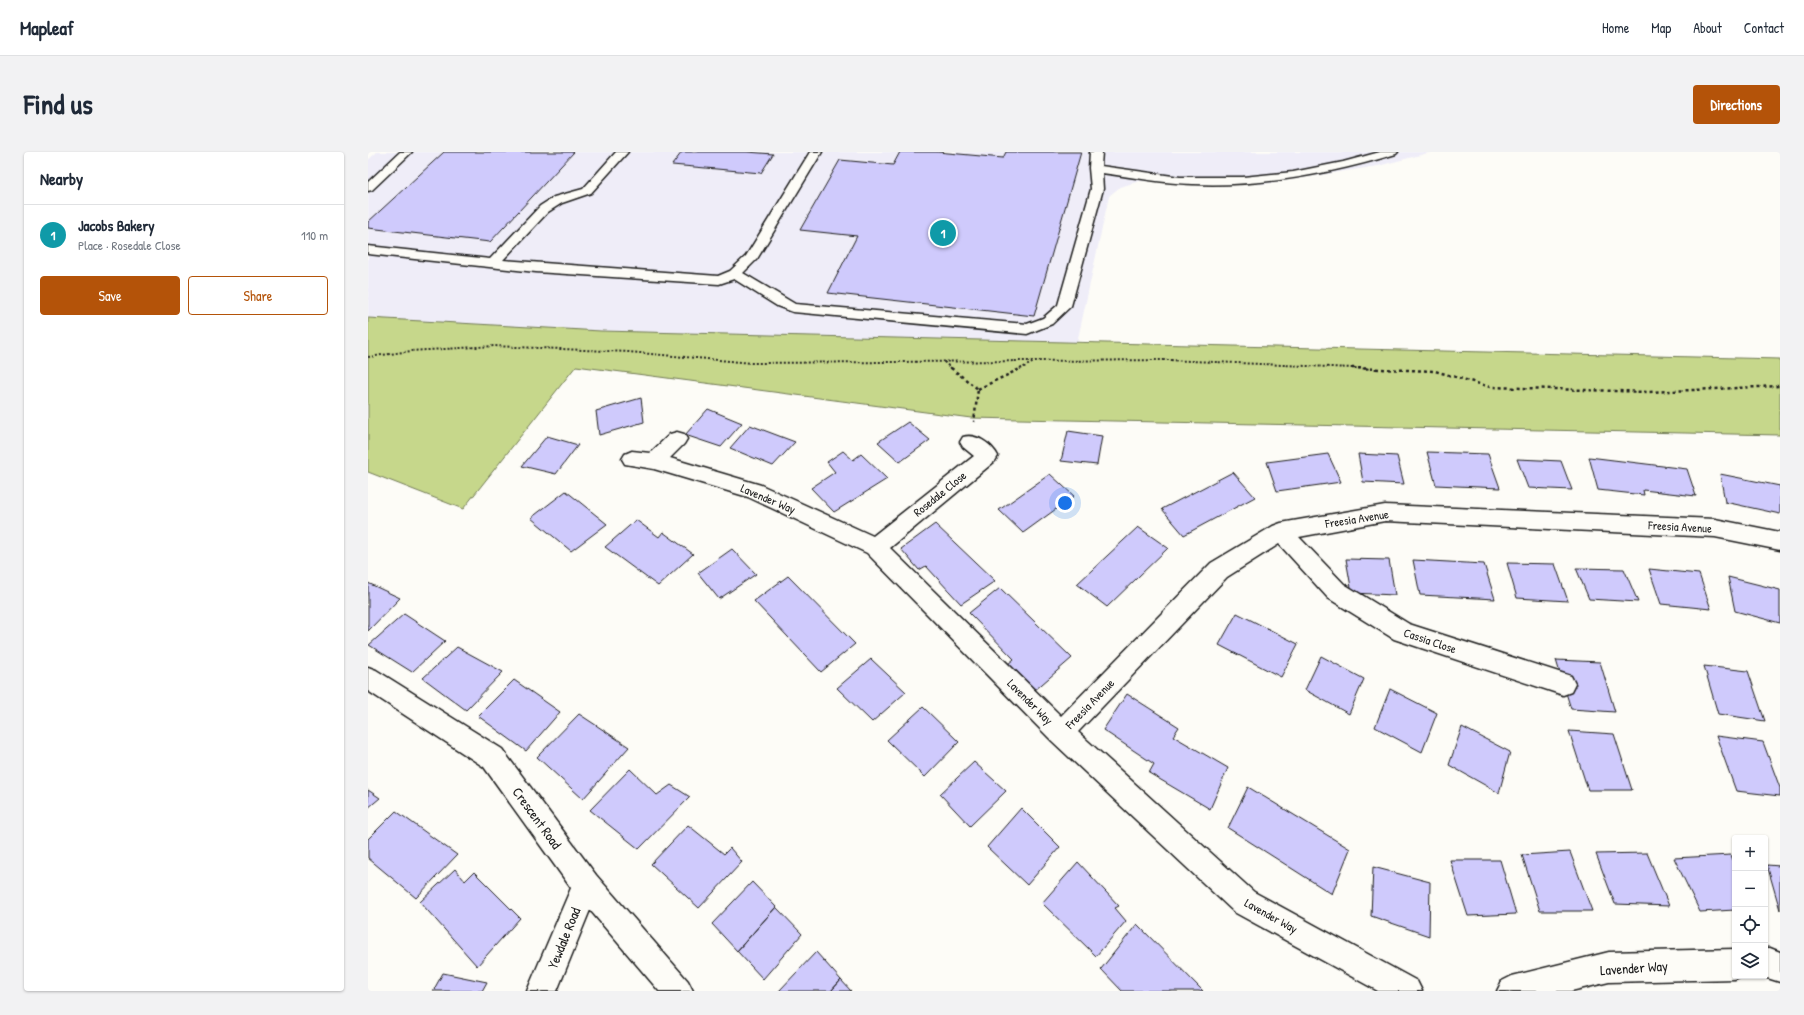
<!DOCTYPE html>
<html lang="en">
<head>
<meta charset="utf-8">
<style>
  body { margin:0; font-family:"Patrick Hand",sans-serif; background:#f2f2f3; color:#1f2937 }
  .controls { position:absolute; right:12px; bottom:12px; display:grid; overflow:hidden; border-radius:4px; box-shadow:0 1px 3px #0004 }
  .controls button { width:36px; height:36px; display:grid; place-items:center; padding:0; border:0; border-bottom:1px solid #e0e1e3; background:#fff; color:#1f2937; font:20px sans-serif }
  .you { position:absolute; left:697px; top:351px; width:14px; height:14px; margin:-10px; border:3px solid #fff; border-radius:50%; background:#1a73e8; box-shadow:0 0 0 6px #1a73e833 }
  .badge { display:grid; place-items:center; width:26px; height:26px; border-radius:50%; background:#b45309; color:#fff; font-size:13px; font-weight:700 }
  .pin { position:absolute; translate:-50% -50%; border:2px solid #fff; box-shadow:0 1px 4px #0006 }
  .list { margin:0; padding:0; list-style:none }
  h2 { display:flex; justify-content:space-between; align-items:center; height:52px; margin:0; padding:0 16px; font-size:17px }
  h2 small { font-size:13px; font-weight:400; color:#747a83 }
  .list li { display:grid; grid-template-columns:26px 1fr auto; gap:12px; align-items:center; box-sizing:border-box; height:60px; padding:0 16px; border-top:1px solid #e0e1e3 }
  .list b { display:block; font-size:15px; white-space:nowrap }
  .list p { margin:0; font-size:13px; white-space:nowrap; color:#747a83 }
  .list em { font-size:13px; font-style:normal; color:#747a83 }
  .actions { display:flex; gap:8px; padding:12px 16px }
  .actions a { flex:1; padding:9px 0; border:1px solid #b45309; border-radius:4px; text-align:center; font-size:14px; color:#b45309 }
  .actions .main { background:#b45309; color:#fff }
  .icon { flex:none; width:22px; height:22px; fill:none; stroke:currentColor; stroke-width:2; stroke-linecap:round; stroke-linejoin:round }
  .map { position:relative; flex:none; width:1412px; height:839px; overflow:hidden; border-radius:4px }
  header { display:flex; align-items:center; gap:24px; box-sizing:border-box; height:56px; padding:0 20px; background:#fff; border-bottom:1px solid #e0e1e3 }
  header strong { font-size:19px }
  nav { display:flex; gap:22px; margin-inline-start:auto; font-size:14px }
  .intro { display:flex; align-items:center; justify-content:space-between; box-sizing:border-box; height:96px; padding:0 24px }
  h1 { margin:0; font-size:28px }
  .button { padding:10px 18px; border-radius:4px; background:#b45309; color:#fff; font-size:14px; font-weight:700 }
  main { display:flex; gap:24px; padding:0 24px }
  aside { flex:1; background:#fff; border-radius:4px; box-shadow:0 1px 3px #0004 }
  .map>svg:first-child { display:block }
  .built { fill:#efedf8 }
  .green { fill:#c6d78b; stroke:#717a54 }
  .building { fill:#cfcafc; stroke:#1c1c1c }
  .lines { fill:none; stroke-linecap:round; stroke-linejoin:round }
  .service-casing { stroke:#1c1c1c; stroke-width:3 }
  .minor-casing { stroke:#1c1c1c; stroke-width:3 }
  .path-far1 { stroke:#1c1c1c; stroke-width:2; stroke-dasharray:2 2; stroke-linecap:butt }
  .path { stroke:#1c1c1c; stroke-width:2.5; stroke-dasharray:3 3; stroke-linecap:butt }
  .service { fill:#fdfcf7; fill-rule:evenodd }
  .minor { fill:#fdfcf7; fill-rule:evenodd }
  .labels { text-anchor:middle; stroke-width:3; stroke-linejoin:round; paint-order:stroke }
  .street-label { font-size:12px; fill:#1c1c1c; stroke:#fdfcf7 }
  .near-street-label { font-size:14px; fill:#1c1c1c; stroke:#fdfcf7 }
</style>
</head>
<body>
<header>
<strong>Mapleaf</strong>
<nav><a>Home</a><a>Map</a><a>About</a><a>Contact</a></nav>
</header>
<div class="intro"><h1>Find us</h1><a class="button">Directions</a></div>
<main>
<aside>
<h2>Nearby<small></small></h2>
<ul class="list">
<li><span class="badge" style="background:#0f9aa8">1</span><div><b>Jacobs Bakery</b><p>Place · Rosedale Close</p></div><em>110 m</em></li>
</ul>
<div class="actions"><a class="main">Save</a><a>Share</a></div>
</aside>
<div class="map">
<svg width="1412" height="839" viewBox="0 0 1412 839">
  <rect width="100%" height="100%" fill="#fdfcf7"/>
  <filter id="ink" filterUnits="userSpaceOnUse"><feTurbulence type="fractalNoise" baseFrequency=".025" numOctaves="2"/><feDisplacementMap in="SourceGraphic" scale="8" xChannelSelector="R" yChannelSelector="G"/><feConvolveMatrix kernelMatrix="1 2 1 2 8 2 1 2 1" color-interpolation-filters="sRGB"/></filter>
  <g filter="url(#ink)">
    <path class="built" d="M9 0H1064L1010 14 896 32 772 29 752 35 741 44 709 191 233 179 0 166V8Z"/>
    <path class="green" d="M0 166 233 179 1412 207V283L603 266 208 214 95 357 0 320Z"/>
    <path class="building" d="M76 0H206L122 90 0 76V70Z
      M314 0H379L405 2 393 21 304 13Z
      M532 0H569L635 6 638 0H713L666 164 460 141 489 84 432 78 472 8 525 13Z
      M273 246 276 270 231 283 228 259Z
      M340 257 374 271 353 295 317 283Z
      M540 270 562 288 532 310 510 290Z
      M382 273 427 290 405 314 362 296Z
      M700 279 734 284 729 313 693 309Z
      M179 284 210 293 188 322 154 314Z
      M475 299 485 308 493 302 519 327 466 360 443 336 467 320 459 310Z
      M1059 300 1120 302 1132 336 1068 333Z
      M960 302 973 330 909 339 899 310Z
      M990 302 1029 304 1036 332 995 330Z
      M1221 305 1319 317 1328 344 1275 338 1276 343 1230 338Z
      M1149 307 1193 309 1204 338 1160 336Z
      M865 320 887 345 816 383 794 357Z
      M682 322 706 344 655 381 631 358Z
      M1352 322 1412 334V362L1357 350Z
      M198 339 239 372 203 399 163 366Z
      M268 368 291 385 295 380 325 402 290 434 237 395Z
      M567 372 627 429 593 452 558 414 551 418 533 397Z
      M770 375 800 396 739 455 709 432Z
      M364 397 388 422 351 447 330 421Z
      M978 407 1021 408 1027 443 984 441Z
      M1045 408 1116 412 1127 447 1052 443Z
      M1139 411 1187 412 1200 449 1149 446Z
      M1208 416 1256 417 1270 450 1221 447Z
      M1281 417 1331 422 1343 457 1293 452Z
      M420 424 487 492 453 520 386 449Z
      M1360 425 1412 438V471L1367 459Z
      M0 431 32 446 0 479Z
      M632 436 704 506 666 539 640 512 646 507 601 461Z
      M869 461 930 492 913 525 851 493Z
      M36 462 77 489 44 520 1 493Z
      M89 495 135 520 98 558 55 526Z
      M953 504 996 527 981 562 937 538Z
      M503 507 538 540 504 570 469 536Z
      M1188 508 1232 510 1247 560 1203 557Z
      M1336 514 1380 519 1397 569 1350 562Z
      M146 528 192 560 158 599 110 564Z
      M1022 537 1069 561 1054 600 1007 575Z
      M759 542 811 575 805 584 860 616 842 657 781 621 786 612 735 578Z
      M555 555 591 590 557 625 519 588Z
      M211 562 261 595 215 647 169 605Z
      M1094 575 1142 600 1131 641 1081 613Z
      M1201 579 1246 582 1264 638H1220Z
      M1348 584 1395 590 1412 636V644L1368 639Z
      M606 610 638 639 602 674 572 642Z
      M262 617 289 643 303 633 322 645 271 697 222 658Z
      M880 635 982 697 964 742 860 676Z
      M0 638 12 646 0 656Z
      M653 656 692 695 659 733 619 695Z
      M28 659 89 703 48 746 0 706V687Z
      M320 673 356 702 362 696 374 710 331 756 283 712Z
      M1202 700 1224 759H1172L1154 703Z
      M1279 701 1301 754 1247 752 1228 702Z
      M1363 703 1367 713V758L1332 760 1306 706Z
      M1082 708H1132L1148 762 1100 764Z
      M710 710 751 754 747 756 758 769 728 804 674 751Z
      M1399 713 1412 714V758Z
      M1005 715 1062 730 1061 784 1003 764Z
      M87 717 97 729 106 720 152 766 109 814 52 750Z
      M384 730 408 755 369 799 344 772Z
      M408 755 434 782 395 827 369 799Z
      M769 772 835 839H754L733 817Z
      M448 800 473 828 463 839H411Z
      M75 821 119 830 114 839H65Z
      M473 828 483 839H463Z"/>
    <g class="lines">
      <g class="service-casing">
        <path id="service" d="M32 0H44L4 38 0 39V30Z
          M248 0H260L223 41 194 51 180 60 135 108 350 124 362 119 378 104 442 0H454L389 107 375 121 427 152 659 172 675 166 690 153 723 37 721 16 722 0H734L733 14 812 25H875L925 20 975 10 1012 0H1030L1028 2C962 22 894 35 825 32 794 31 764 25 734 21L735 37 703 154 684 172 659 182 425 160 409 154 366 127 351 132 168 120 0 102V94L122 107 172 54 186 45 215 37Z"/>
      </g>
      <g class="minor-casing">
        <path id="minor" d="M309 280 316 282 319 287 316 292 302 306 393 333 505 384 606 304 595 295 592 290 595 285C608 281 624 292 630 304L627 309 522 396 693 564 843 411 905 374 913 371 1017 353 1347 367 1412 380V398L1347 385 1017 369 931 385 976 432 1041 472 1203 524 1207 532 1203 540 1195 543 1026 487 960 446 911 392 859 425 710 580 886 740 1049 829 1054 839H1010L866 760 684 589 499 401 380 345 286 317 257 312 254 307 257 302 264 299 282 301 302 282Z
          M0 515 8 518 134 597 228 723 320 829 325 839H291L222 758 189 839H159L203 736 116 615 0 539Z
          M1397 796H1402L1412 800V830L1393 824H1397Z
          M1367 797V824H1373L1367 827 1241 830 1203 839H1129L1134 829 1144 824 1241 800Z"/>
      </g>
      <path class="path-far1" d="M0 205 43 199 126 194 261 200 384 211 800 208 1008 217
        M576 210 584 217
        M652 217 666 210"/>
      <path class="path" d="M583 216 610 237 606 270
        M984 216 1067 219 1122 235 1281 240 1412 234
        M610 237 654 216"/>
      <use href="#service" class="service"/>
      <use href="#minor" class="minor"/>
    </g>
  </g>
  <g class="labels">
    <g class="street-label">
      <text transform="translate(572 342) rotate(-39)" y="4">Rosedale Close</text>
      <text transform="translate(400 347) rotate(23)" y="4">Lavender Way</text>
      <text transform="translate(989 367) rotate(-9)" y="4">Freesia Avenue</text>
      <text transform="translate(1312 375) rotate(3)" y="4">Freesia Avenue</text>
      <text transform="translate(1062 489) rotate(19)" y="4">Cassia Close</text>
      <text transform="translate(662 550) rotate(45)" y="4">Lavender Way</text>
      <text transform="translate(722 552) rotate(-46)" y="4">Freesia Avenue</text>
      <text transform="translate(903 764) rotate(29)" y="4">Lavender Way</text>
    </g>
    <g class="near-street-label">
      <text transform="translate(169 666) rotate(54)" y="5">Crescent Road</text>
      <text transform="translate(196 786) rotate(-68)" y="5">Yewdale Road</text>
      <text transform="translate(1266 816) rotate(-4)" y="5">Lavender Way</text>
    </g>
  </g>
</svg>
<div class="controls">
<button>+</button>
<button>−</button>
<button><svg class="icon" aria-label="locate" viewBox="0 0 24 24"><circle cx="12" cy="12" r="6"/><path d="M12 2v4M12 18v4M2 12h4M18 12h4"/></svg></button>
<button><svg class="icon" aria-label="layers" viewBox="0 0 24 24"><path d="M12 4l9 5-9 5-9-5zM3 14l9 5 9-5"/></svg></button>
</div>
<div class="you"></div>
<div class="pin badge" style="left:575px;top:81px;background:#0f9aa8">1</div>
</div>
</main>
</body>
</html>
